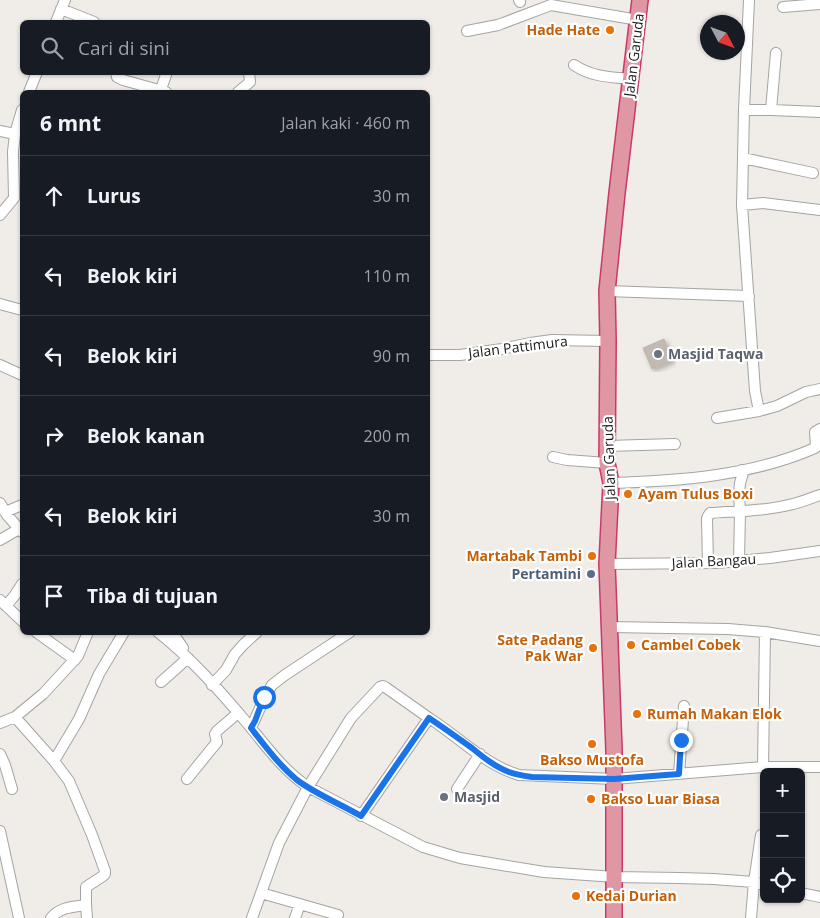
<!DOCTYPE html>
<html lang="id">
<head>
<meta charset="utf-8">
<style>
  body { margin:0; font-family:"Open Sans",sans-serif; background:#242831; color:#f1f3f6 }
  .controls { position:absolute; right:15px; bottom:15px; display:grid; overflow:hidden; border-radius:8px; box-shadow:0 1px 4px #0004 }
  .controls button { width:45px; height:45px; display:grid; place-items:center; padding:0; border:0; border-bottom:1px solid #363941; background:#171b24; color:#f1f3f6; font:25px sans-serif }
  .compass { position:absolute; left:700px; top:15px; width:45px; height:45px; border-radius:50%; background:#171b24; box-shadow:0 1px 4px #0004; rotate:131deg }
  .stop { position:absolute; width:15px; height:15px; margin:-11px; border:4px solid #1a73e8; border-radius:50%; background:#fff }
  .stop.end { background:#1a73e8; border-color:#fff; box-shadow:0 1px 5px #0008 }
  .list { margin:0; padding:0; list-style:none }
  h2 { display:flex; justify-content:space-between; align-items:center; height:65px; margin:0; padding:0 20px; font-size:21px }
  h2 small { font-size:16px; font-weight:400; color:#9ea1a6 }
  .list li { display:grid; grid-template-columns:32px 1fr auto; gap:15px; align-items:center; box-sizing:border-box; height:80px; padding:0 20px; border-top:1px solid #363941 }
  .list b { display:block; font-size:19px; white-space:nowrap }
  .list em { font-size:16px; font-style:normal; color:#9ea1a6 }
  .icon { flex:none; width:28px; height:28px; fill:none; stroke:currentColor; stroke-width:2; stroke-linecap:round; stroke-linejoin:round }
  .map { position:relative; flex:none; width:820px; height:918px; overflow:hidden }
  .search { position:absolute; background:#171b24; box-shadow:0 1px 4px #0004; left:20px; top:20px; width:410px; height:55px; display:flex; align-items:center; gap:12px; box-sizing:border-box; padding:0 18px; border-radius:8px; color:#9ea1a6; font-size:19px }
  .panel { position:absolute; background:#171b24; box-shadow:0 1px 4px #0004; left:20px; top:90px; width:410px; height:545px; border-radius:8px }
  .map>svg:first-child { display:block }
  .building { fill:#c0b9b4; stroke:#c0b5ab; filter:url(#shadow) }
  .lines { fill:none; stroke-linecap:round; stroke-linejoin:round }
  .minor-casing { stroke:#a4a4a4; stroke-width:12 }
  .highway-casing { stroke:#cb386a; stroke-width:18 }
  .minor { stroke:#fff; stroke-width:10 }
  .highway { stroke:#df97a4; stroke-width:15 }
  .route { stroke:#1a73e8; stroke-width:6 }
  .food-dot { fill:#e8710a; stroke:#fff; stroke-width:2 }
  .worship-dot { fill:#6b7280; stroke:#fff; stroke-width:2 }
  .service-dot { fill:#5c6f8a; stroke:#fff; stroke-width:2 }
  .labels { text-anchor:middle; stroke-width:4.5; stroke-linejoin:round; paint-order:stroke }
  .food-label { font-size:14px; font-weight:bold; fill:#c56008; stroke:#fff; text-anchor:start }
  .street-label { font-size:14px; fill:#202020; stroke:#fff }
  .worship-label { font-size:14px; font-weight:bold; fill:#5b616d; stroke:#fff; text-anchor:start }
  .service-label { font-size:14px; font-weight:bold; fill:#4e5e75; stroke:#fff; text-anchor:end }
</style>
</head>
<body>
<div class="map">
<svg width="820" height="918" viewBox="0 0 820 918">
  <defs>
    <filter id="shadow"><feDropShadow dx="2.5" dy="2.5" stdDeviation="2.5" flood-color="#0004"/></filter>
  </defs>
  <rect width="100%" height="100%" fill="#f0ede8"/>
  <path class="building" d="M664 339 673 360 652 369 643 348Z"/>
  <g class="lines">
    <g class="minor-casing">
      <path id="minor" d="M519 0 520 2
        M749 0 744 110 742 205 755 391 759 411
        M783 7 820 4
        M61 9 94 22
        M56 22 65 0
        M467 31 498 25 551 5 638 20
        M574 65C592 77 610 77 631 79
        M116 72 117 77 123 80 166 92
        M29 92 37 72
        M160 92 167 72
        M238 92 250 82 249 72
        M744 110H771L820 112
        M771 110 776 53
        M0 131 15 134
        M743 158 813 173
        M14 198 13 152 15 134 22 110
        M742 205 763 203 820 210
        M0 215 14 198
        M607 291 749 296
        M0 304 22 310
        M428 355H460L502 349 530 343 552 340 608 341
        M0 365 22 375
        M717 418 759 411 777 406 806 392 820 389
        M607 446 675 444
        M553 457 567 460 607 463
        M611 483C680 481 751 476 815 448L816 447 815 432 820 429
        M0 503 7 515 22 532
        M5 512 22 505
        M0 540 19 529
        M739 561 740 512 739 494 740 483 743 473 742 470
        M708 563 707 519 708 516 710 513C738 511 766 511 793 504 802 502 811 498 820 495
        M607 564 717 563 770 558 820 551
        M0 600 22 621
        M6 606 15 595 22 584
        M609 627 728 629 765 632 820 641
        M36 632 75 660
        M158 632C191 658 220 691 247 723 266 746 283 770 308 787L423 847 460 858 544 872 615 877 679 878 713 879 754 882 764 884
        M172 632 183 648
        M161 682 188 658
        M212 685 226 670 235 654 243 645 257 632
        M15 717 54 761 69 781 92 835 105 871V874L103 876 86 887V905L87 918
        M0 723 15 717 43 694 78 656 88 632
        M251 728 265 697 272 685 285 675 350 632
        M0 754 5 765 12 789
        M54 761 79 719 99 674 124 632
        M763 767 765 632
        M679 774 684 706
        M187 779 217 742 215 734 217 731 238 713
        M457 789 480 754
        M361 816 429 718C459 737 485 765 519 775L614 779 763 767H820
        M0 831 19 918
        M261 893 338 915
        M801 893 820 897
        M51 918C60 907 72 907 86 905
        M252 918 279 843 308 787 351 718 380 687 383 686 385 687 429 718
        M295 918 300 904
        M751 918 754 882 761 835"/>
    </g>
    <g class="highway-casing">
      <path id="highway" d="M614 918V750L607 564 611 483 607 463 608 341 607 291 617 193 640 0"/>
    </g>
    <use href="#minor" class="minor"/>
    <use href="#highway" class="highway"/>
  </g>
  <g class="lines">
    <path class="route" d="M264 697 255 721 251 728C265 746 279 765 297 780 314 793 342 805 361 816L429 718C444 728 458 738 472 748 483 757 495 767 509 772 516 775 524 776 532 777L614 779 679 774 681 740"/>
  </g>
  <g class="food-dot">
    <circle cx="610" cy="30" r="5"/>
    <circle cx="628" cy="494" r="5"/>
    <circle cx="592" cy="556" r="5"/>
    <circle cx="631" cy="645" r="5"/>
    <circle cx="593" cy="648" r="5"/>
    <circle cx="637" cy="714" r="5"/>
    <circle cx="592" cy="744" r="5"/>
    <circle cx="591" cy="799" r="5"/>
    <circle cx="576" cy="896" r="5"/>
  </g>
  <g class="worship-dot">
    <circle cx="658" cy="354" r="5"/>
    <circle cx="444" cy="797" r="5"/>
  </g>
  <circle class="service-dot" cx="591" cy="574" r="5"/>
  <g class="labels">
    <g class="food-label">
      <text x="600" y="35" text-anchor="end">Hade Hate</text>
      <text x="638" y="499">Ayam Tulus Boxi</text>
      <text x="582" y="561" text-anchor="end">Martabak Tambi</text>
      <text x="583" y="645" text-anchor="end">Sate Padang<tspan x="583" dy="16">Pak War</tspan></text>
      <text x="641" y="650">Cambel Cobek</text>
      <text x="647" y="719">Rumah Makan Elok</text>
      <text x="592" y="765" text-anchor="middle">Bakso Mustofa</text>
      <text x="601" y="804">Bakso Luar Biasa</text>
      <text x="586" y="901">Kedai Durian</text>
    </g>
    <g class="street-label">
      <text transform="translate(634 55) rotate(-83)" y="5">Jalan Garuda</text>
      <text transform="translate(518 347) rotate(-7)" y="5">Jalan Pattimura</text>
      <text transform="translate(609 458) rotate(-92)" y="5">Jalan Garuda</text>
      <text transform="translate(714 561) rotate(-3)" y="5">Jalan Bangau</text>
    </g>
    <g class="worship-label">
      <text x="668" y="359">Masjid Taqwa</text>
      <text x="454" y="802">Masjid</text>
    </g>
    <g class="service-label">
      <text x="581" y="579">Pertamini</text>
    </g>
  </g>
</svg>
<div class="controls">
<button>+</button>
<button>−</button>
<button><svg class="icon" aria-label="locate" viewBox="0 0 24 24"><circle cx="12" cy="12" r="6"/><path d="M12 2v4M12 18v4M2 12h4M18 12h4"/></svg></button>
</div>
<svg class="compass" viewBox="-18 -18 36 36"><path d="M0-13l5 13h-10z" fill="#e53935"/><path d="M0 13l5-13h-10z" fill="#9ea1a6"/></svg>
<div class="stop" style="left:264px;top:697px"></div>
<div class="stop end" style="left:681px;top:740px"></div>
<div class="search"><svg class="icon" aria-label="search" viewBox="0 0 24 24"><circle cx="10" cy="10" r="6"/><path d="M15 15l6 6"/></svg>Cari di sini</div>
<section class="panel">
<h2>6 mnt<small>Jalan kaki · 460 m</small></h2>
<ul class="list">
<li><svg class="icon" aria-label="ahead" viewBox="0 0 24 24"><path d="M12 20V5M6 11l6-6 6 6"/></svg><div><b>Lurus</b></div><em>30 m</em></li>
<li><svg class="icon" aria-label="left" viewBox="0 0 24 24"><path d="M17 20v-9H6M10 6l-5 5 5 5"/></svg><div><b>Belok kiri</b></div><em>110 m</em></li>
<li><svg class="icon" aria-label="left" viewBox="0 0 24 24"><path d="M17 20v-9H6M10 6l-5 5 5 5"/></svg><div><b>Belok kiri</b></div><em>90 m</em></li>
<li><svg class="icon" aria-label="right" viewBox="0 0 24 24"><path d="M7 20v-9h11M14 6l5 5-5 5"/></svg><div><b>Belok kanan</b></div><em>200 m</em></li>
<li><svg class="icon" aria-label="left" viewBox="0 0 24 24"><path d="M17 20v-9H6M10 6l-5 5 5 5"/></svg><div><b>Belok kiri</b></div><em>30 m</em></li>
<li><svg class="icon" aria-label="arrive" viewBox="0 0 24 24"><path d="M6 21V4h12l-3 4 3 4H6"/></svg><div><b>Tiba di tujuan</b></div></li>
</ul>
</section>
</div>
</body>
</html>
